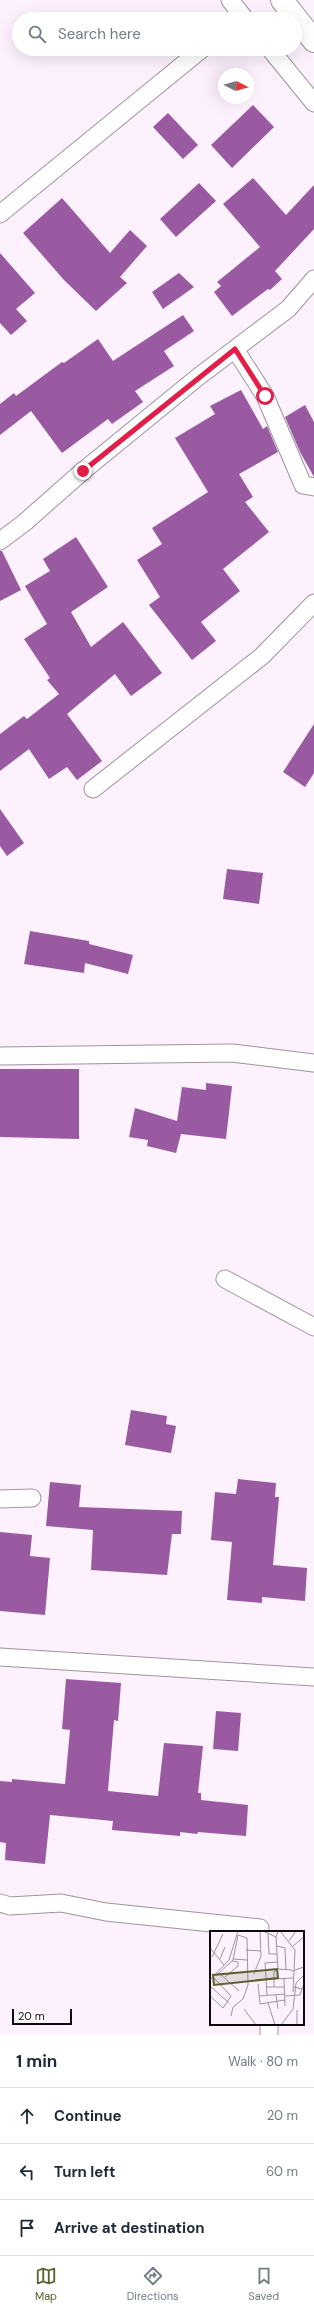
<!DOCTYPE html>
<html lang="en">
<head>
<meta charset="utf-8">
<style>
  body { margin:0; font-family:"DM Sans",sans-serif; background:#f6f6f7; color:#1f2937 }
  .compass { position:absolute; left:218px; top:68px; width:36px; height:36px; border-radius:50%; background:#fff; box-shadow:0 4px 16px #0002; rotate:96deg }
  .scale { position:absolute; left:12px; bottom:10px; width:60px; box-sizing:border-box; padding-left:4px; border:2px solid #0d0a0d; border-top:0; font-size:11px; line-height:14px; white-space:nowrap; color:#0d0a0d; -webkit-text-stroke:3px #fff; paint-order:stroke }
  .stop { position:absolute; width:12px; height:12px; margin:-9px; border:3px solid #e11d48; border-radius:50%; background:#fff }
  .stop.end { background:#e11d48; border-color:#fff; box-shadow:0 1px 4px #0008 }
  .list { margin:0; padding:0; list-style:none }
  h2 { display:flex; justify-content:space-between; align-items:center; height:52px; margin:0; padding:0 16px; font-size:17px }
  h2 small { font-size:13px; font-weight:400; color:#747a83 }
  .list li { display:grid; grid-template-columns:26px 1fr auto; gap:12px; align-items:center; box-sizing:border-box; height:56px; padding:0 16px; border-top:1px solid #e0e1e3 }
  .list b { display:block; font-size:15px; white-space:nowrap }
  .list em { font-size:13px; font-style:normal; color:#747a83 }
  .icon { flex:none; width:22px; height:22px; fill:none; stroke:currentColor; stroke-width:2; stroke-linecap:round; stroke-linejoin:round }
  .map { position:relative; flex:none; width:314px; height:2035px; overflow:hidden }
  .search { position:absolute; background:#fff; box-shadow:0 4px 16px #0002; left:12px; right:12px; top:12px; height:44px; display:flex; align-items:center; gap:10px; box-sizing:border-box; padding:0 14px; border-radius:22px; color:#747a83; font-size:15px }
  .sheet { height:220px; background:#fff }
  nav { display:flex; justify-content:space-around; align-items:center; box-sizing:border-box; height:56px; border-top:1px solid #e0e1e3; background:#fff; font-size:11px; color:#747a83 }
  nav a { display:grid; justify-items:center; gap:2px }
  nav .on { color:#5b602e }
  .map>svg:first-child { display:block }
  .building { fill:#995aa1 }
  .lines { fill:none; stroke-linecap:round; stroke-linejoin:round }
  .street-casing { stroke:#9d949e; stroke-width:19 }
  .secondary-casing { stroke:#9d949e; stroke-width:24 }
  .street { stroke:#fff; stroke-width:17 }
  .secondary { stroke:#fff; stroke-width:22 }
  .route { stroke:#e11d48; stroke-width:5 }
  .inset-road { fill:none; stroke:#9c959d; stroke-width:1 }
  .view { fill:#5b602e; fill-opacity:0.15; stroke:#5b602e; stroke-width:2 }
  .inset-edge { fill:none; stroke:#0d0a0d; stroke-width:2 }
</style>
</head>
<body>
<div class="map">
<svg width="314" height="2035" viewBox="0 0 314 2035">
  <rect width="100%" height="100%" fill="#fcf1fd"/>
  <path class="building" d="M253 105 274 127 232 168 211 145Z
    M168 113 198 145 183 159 153 127Z
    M253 178 286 215 314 185V229L275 271 282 279 270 290 268 289 232 316 214 292 221 286 217 282 260 247 223 204Z
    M199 183 216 201 176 237 160 219Z
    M62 198 110 253 130 230 147 246 120 277 127 283 96 311 64 280 23 233Z
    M0 253 35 293 16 309 27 321 11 335 0 323Z
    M179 273 194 287 163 309 152 292Z
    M183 315 194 331 164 351 174 366 135 391 143 402 112 424 108 419 62 453 31 411 0 435V404L14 393 16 396 62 362 64 363 98 339 113 361Z
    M241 390 263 429 267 426 278 452 239 474 253 497 245 502 269 532 223 569 240 591 201 622 216 641 192 660 149 605 160 597 137 560 162 544 152 528 208 492 175 438 215 414 210 406Z
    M305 405 314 422V477L300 452 285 417Z
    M76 537 108 587 71 612 91 647 123 622 162 673 131 696 115 674 67 714 102 761 77 780 67 767 49 779 29 749 0 771V734L24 716 27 719 59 694 47 680 50 678 24 639 47 624 25 586 50 571 43 559Z
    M0 551H2L21 590 0 601Z
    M314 724V773L305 787 283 772Z
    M0 809 24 843 7 856 0 846Z
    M227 869 263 873 259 904 223 899Z
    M30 931 89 941V944L133 955 128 974 85 963 84 973 24 964Z
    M0 1069H79V1139L0 1137Z
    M206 1083 232 1086 226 1139 181 1134 176 1153 147 1146 148 1140 129 1137 135 1108 177 1121 182 1087 206 1090Z
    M131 1410 167 1416 166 1424 176 1426 171 1453 125 1445Z
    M238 1479 276 1483 275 1497H279L273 1565 307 1568 305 1601 262 1597V1603L227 1600 232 1542 211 1540 215 1492 236 1494Z
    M50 1482 81 1485 79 1507 182 1511 181 1534H172L167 1575 91 1570 93 1530 46 1526Z
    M0 1532 32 1535 30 1556 50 1558 45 1615 0 1611Z
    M66 1679 121 1683 118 1721 114 1720 108 1791 158 1796 164 1743 203 1746 198 1793H201V1800L248 1805 246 1836 198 1832 197 1834 180 1832V1836L112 1830 113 1821 50 1815 45 1864 5 1860 6 1843 0 1842V1781L12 1782V1779L65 1784 70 1730 62 1729Z
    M216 1711 241 1713 238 1751 213 1749Z"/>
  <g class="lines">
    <g class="street-casing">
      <path id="street" d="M230 0 245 19
        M270 49 314 103
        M0 214 202 49
        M235 349 265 396 303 485 314 487
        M0 541 24 523 83 471 198 377 288 309 314 279
        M93 789 262 656 314 603
        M0 1056 232 1053 314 1063
        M225 1279 314 1327
        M0 1499 32 1498
        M0 1657 314 1677
        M0 1903 10 1906 61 1903 106 1912 260 1928V1932
        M269 2024V2035"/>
    </g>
    <g class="secondary-casing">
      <path id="secondary" d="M282 0 314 41"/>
    </g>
    <use href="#street" class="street"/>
    <use href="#secondary" class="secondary"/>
  </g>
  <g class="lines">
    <path class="route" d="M83 471 235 349 265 396"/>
  </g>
  <g transform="translate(210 1931)">
    <rect width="94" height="94" fill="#fcf1fd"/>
    <path class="inset-road" d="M53 0 66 6M68 0 66 6 68 38 82 39M70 0 85 19 83 61M58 3 59 23H67M79 10 86 0M67 15 75 17 76 39M83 15 94 6M0 17 14 34M36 19 51 20M2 26 13 3M10 28 15 16M23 28 37 29M82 40 94 36M9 42 29 60M44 43 51 25 50 0M7 44 23 29 28 4M15 46 28 35V31L22 30M64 48 83 47M74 48 75 75M0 49 19 29 28 0M48 53 50 73 75 69M0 55 19 72M56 56H75M64 56V40L68 39M84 56 92 58 94 53M57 64 55 32 67 31M66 64 68 78M0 65 13 77 21 65 4 47M49 65 75 63M75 65 90 64 92 58M58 72 65 94M34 78 46 94M87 79V94M21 85 23 76 33 68 38 54 37 7 28 4M71 94 83 78 86 52 94 44"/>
    <path class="view" d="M67 38 68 47 4 54 3 44Z"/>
    <rect width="94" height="94" class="inset-edge"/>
  </g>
</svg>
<svg class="compass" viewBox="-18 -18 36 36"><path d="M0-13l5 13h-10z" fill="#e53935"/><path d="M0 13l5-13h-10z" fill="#747a83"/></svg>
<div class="scale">20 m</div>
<div class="stop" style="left:265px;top:396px"></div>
<div class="stop end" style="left:83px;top:471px"></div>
<div class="search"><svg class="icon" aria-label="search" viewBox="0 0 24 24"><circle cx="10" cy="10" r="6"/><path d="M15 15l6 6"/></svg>Search here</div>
</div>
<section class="sheet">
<h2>1 min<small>Walk · 80 m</small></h2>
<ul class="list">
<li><svg class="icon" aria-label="ahead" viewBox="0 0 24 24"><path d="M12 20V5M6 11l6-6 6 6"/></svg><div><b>Continue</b></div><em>20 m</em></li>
<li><svg class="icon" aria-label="left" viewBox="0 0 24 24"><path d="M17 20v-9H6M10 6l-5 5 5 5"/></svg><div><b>Turn left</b></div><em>60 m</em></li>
<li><svg class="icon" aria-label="arrive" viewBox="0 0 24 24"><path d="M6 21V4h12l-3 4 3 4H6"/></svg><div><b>Arrive at destination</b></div></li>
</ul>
</section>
<nav>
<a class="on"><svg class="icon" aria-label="map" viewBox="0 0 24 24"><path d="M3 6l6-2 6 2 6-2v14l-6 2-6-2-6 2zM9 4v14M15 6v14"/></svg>Map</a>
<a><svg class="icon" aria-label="directions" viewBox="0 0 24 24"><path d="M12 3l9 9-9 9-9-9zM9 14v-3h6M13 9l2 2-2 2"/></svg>Directions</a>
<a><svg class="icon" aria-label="saved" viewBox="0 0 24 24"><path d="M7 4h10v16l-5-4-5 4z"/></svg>Saved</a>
</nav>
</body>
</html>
